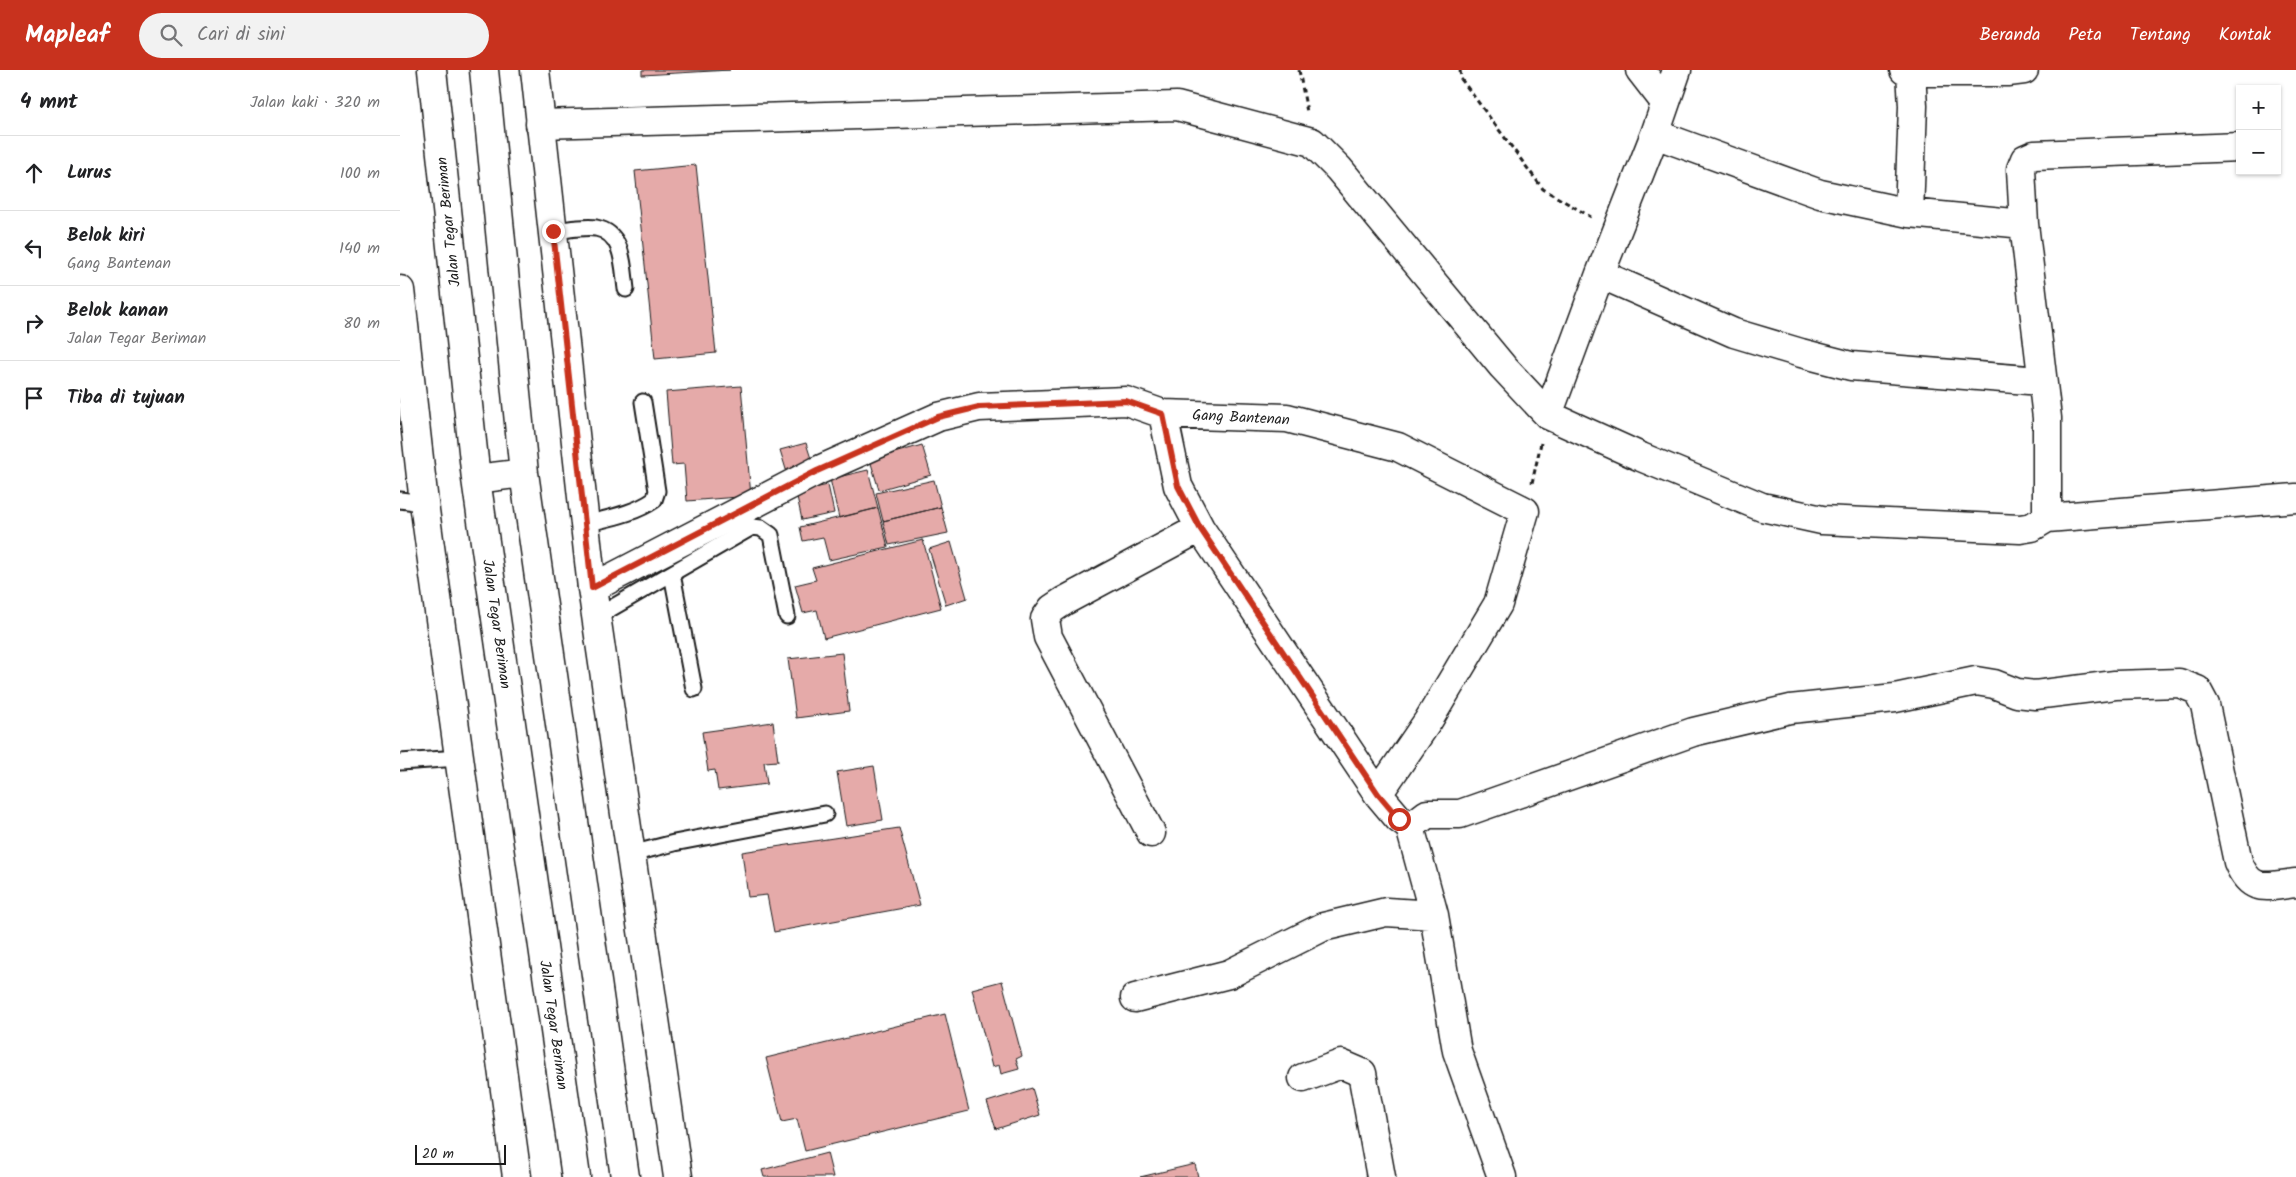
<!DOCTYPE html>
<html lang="id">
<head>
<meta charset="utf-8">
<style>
  body { margin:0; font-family:Kalam,sans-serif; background:#f2f2f2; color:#202124 }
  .controls { position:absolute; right:15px; top:15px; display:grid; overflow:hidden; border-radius:0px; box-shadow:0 1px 4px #0004 }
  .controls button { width:45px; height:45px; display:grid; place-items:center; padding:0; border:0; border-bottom:1px solid #e0e0e0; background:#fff; color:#202124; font:25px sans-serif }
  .scale { position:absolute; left:15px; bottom:12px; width:91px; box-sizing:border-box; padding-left:5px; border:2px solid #1c1c1c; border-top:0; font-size:14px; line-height:18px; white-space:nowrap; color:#1c1c1c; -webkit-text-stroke:4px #fff; paint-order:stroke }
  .stop { position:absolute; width:15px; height:15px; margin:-11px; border:4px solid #c8321e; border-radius:50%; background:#fff }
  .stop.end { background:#c8321e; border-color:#fff; box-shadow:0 1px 5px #0008 }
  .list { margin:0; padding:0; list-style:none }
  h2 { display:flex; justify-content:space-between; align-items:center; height:65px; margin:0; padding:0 20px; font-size:21px }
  h2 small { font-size:16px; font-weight:400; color:#757577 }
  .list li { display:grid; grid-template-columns:32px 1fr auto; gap:15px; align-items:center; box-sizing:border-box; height:75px; padding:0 20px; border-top:1px solid #e0e0e0 }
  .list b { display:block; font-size:19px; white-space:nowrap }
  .list p { margin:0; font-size:16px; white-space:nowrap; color:#757577 }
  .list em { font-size:16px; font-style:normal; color:#757577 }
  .icon { flex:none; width:28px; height:28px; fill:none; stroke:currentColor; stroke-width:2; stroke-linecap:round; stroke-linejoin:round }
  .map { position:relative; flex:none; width:1896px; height:1107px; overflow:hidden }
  header { display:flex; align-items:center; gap:30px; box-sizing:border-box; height:70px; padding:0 25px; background:#c8321e; color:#fff }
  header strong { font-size:24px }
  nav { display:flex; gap:28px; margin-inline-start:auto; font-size:18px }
  .search { width:350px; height:45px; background:#f2f2f2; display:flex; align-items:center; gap:12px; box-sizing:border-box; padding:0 18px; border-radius:28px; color:#757577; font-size:19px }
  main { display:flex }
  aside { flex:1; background:#fff }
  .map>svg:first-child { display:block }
  .building { fill:#e5aaa9; stroke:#1c1c1c }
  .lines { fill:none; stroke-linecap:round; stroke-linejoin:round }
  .lane-casing { stroke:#1c1c1c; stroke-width:19 }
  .street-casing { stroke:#1c1c1c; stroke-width:31 }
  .primary-casing { stroke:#1c1c1c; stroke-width:31 }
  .path { stroke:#1c1c1c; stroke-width:3; stroke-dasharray:5 4; stroke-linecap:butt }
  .lane { stroke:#fff; stroke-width:15 }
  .street { stroke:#fff; stroke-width:28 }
  .primary { stroke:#fff; stroke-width:28 }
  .route { stroke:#c8321e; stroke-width:6 }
  .labels { text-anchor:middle; stroke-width:4; stroke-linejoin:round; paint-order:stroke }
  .street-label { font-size:15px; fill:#1c1c1c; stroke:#fff }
</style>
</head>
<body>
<header>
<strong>Mapleaf</strong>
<div class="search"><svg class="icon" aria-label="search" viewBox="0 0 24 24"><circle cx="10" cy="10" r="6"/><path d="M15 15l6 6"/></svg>Cari di sini</div>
<nav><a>Beranda</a><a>Peta</a><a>Tentang</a><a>Kontak</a></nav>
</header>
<main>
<aside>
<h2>4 mnt<small>Jalan kaki · 320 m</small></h2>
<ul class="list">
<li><svg class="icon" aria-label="ahead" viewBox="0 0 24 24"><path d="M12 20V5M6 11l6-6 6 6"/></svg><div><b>Lurus</b></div><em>100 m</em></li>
<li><svg class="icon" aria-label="left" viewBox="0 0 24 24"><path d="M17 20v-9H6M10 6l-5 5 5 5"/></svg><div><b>Belok kiri</b><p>Gang Bantenan</p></div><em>140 m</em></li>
<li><svg class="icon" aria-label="right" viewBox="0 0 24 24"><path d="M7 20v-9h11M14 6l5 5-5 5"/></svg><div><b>Belok kanan</b><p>Jalan Tegar Beriman</p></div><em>80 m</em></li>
<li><svg class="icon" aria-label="arrive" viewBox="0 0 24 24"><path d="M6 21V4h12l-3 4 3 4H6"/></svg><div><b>Tiba di tujuan</b></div></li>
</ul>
</aside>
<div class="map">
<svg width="1896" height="1107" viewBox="0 0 1896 1107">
  <rect width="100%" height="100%" fill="#fff"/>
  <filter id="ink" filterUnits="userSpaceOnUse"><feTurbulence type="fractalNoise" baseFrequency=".02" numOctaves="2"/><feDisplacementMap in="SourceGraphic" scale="10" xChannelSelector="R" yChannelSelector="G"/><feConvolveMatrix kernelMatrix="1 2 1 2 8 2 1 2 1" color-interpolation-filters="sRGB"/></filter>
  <g filter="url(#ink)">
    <path class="building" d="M242 0H330L242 5Z
      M296 95 316 283 255 289 235 101Z
      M341 316 351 426 287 431 284 394 272 395 266 322Z
      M406 373 414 398 388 406 380 380Z
      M522 375 531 405 479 420 470 390Z
      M468 400 478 438 439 448 430 409Z
      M534 410 541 437 483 451 476 423Z
      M428 415 434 443 402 450 396 422Z
      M541 437 548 463 489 475 483 451Z
      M478 438 488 477 429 490 423 467 403 471 400 457Z
      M523 470 541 538 424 568 417 540 403 543 395 515 416 510 412 498Z
      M551 472 567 528 546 535 529 479Z
      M442 583 449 641 396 648 388 589Z
      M373 652 378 691 364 692 367 714 318 720 315 700 308 701 302 662Z
      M474 696 483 750 446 756 437 702Z
      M499 758 520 835 374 862 367 825 348 827 342 782Z
      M602 911 622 986 616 989 619 999 601 1004 599 995 592 997 572 919Z
      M545 944 569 1041 405 1081 397 1049 382 1052 366 988Z
      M632 1018 640 1045 596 1059 587 1032Z
      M427 1083 433 1107H364L362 1100Z
      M795 1094 798 1107H740Z"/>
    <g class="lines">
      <g class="lane-casing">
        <path id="lane" d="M153 161C166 160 183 156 196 158 224 163 223 197 226 219
          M0 430 24 433
          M185 454C208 448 234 444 254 430L257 421 243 332
          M272 504 294 619
          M196 547 352 457 361 458 371 465 387 546
          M0 692 59 688
          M231 784 274 773 425 744"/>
      </g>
      <g class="street-casing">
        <path id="street" d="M1240 0 1264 31
          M1504 0 1511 2 1513 36 1509 143
          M1511 2H1608L1624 0
          M140 54 777 36 912 72 939 99 1103 297 1148 345 1241 387 1362 437 1422 450 1620 459 1632 457 1647 448 1896 428
          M1255 64 1420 124 1509 143 1624 154
          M1200 204 1334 263 1401 283 1451 296 1641 311
          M763 344 778 416 800 458 978 724 999 749 1010 757 1034 845 1057 981 1102 1107
          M1148 345 1200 204 1255 64 1277 0
          M1647 448V348L1624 154 1621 99 1625 89 1634 85 1840 77
          M192 518 417 401 538 347 579 337 726 331 763 344 887 348 998 377 1125 441 1098 534 1028 651 978 724
          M1010 757 1027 744H1060L1293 662 1390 639 1495 628 1576 611 1594 614 1617 623 1635 625 1715 615 1779 613 1797 620 1805 635 1838 792C1851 824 1866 816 1896 813
          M751 763 648 567 645 549 652 539 664 531 800 458
          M735 928 829 904 923 857 986 842 1034 845
          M903 1008 941 994 962 1003 981 1107"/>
      </g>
      <g class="primary-casing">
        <path id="primary" d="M32 0 76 409 176 1107
          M84 0 124 403 225 1107
          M135 0 192 518 278 1107
          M0 220 24 433 117 1107
          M76 409 124 403"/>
      </g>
      <path class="path" d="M899 0 907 42
        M1060 0 1061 9 1143 119 1191 147
        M1132 413 1141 373"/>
      <use href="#lane" class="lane"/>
      <use href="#street" class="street"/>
      <use href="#primary" class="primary"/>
    </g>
  </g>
  <g class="lines" filter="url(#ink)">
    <path class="route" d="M153 161 192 518 417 401 538 347 579 337 726 331 763 344 778 416 800 458 978 724 999 749"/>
  </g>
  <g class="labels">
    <g class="street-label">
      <text transform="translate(48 152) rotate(-96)" y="5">Jalan Tegar Beriman</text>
      <text transform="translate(841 347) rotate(3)" y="5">Gang Bantenan</text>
      <text transform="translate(97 554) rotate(82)" y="5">Jalan Tegar Beriman</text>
      <text transform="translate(154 955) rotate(82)" y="5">Jalan Tegar Beriman</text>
    </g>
  </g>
</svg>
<div class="controls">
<button>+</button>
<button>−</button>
</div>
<div class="scale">20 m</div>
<div class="stop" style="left:999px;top:749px"></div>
<div class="stop end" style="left:153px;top:161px"></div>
</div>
</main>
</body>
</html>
